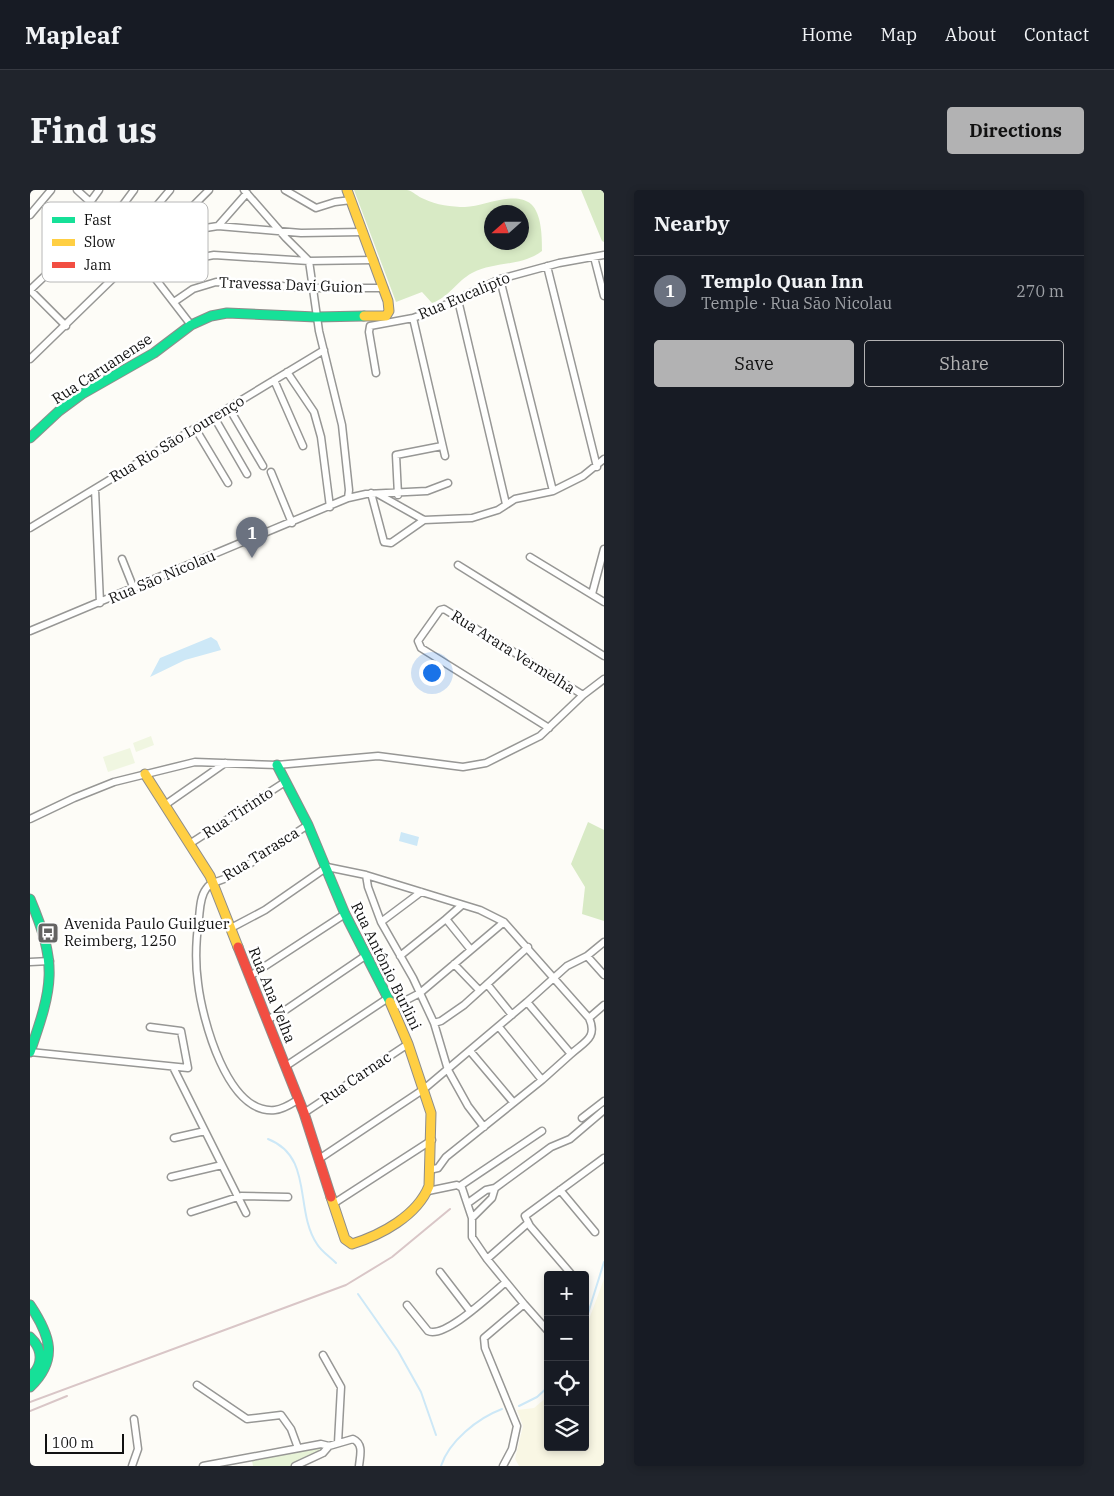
<!DOCTYPE html>
<html lang="en">
<head>
<meta charset="utf-8">
<style>
  body { margin:0; font-family:"IBM Plex Serif",serif; background:#20242c; color:#f1f3f6 }
  .controls { position:absolute; right:15px; bottom:15px; display:grid; overflow:hidden; border-radius:5px; box-shadow:0 2px 8px #0003 }
  .controls button { width:45px; height:45px; display:grid; place-items:center; padding:0; border:0; border-bottom:1px solid #363941; background:#171b24; color:#f1f3f6; font:25px sans-serif }
  .compass { position:absolute; left:454px; top:15px; width:45px; height:45px; border-radius:50%; background:#171b24; box-shadow:0 2px 8px #0003; rotate:249deg }
  .scale { position:absolute; left:15px; bottom:12px; width:79px; box-sizing:border-box; padding-left:5px; border:2px solid #111; border-top:0; font-size:14px; line-height:18px; white-space:nowrap; color:#111; -webkit-text-stroke:4px #fff; paint-order:stroke }
  .you { position:absolute; left:401px; top:482px; width:18px; height:18px; margin:-12px; border:4px solid #fff; border-radius:50%; background:#1a73e8; box-shadow:0 0 0 8px #1a73e833 }
  .badge { display:grid; place-items:center; width:32px; height:32px; border-radius:50%; background:#b2b2b3; color:#fff; font-size:16px; font-weight:700 }
  .pin { position:absolute; translate:-50% -41px; filter:drop-shadow(0 1px 2px #0008) }
  .pin::after { content:''; position:absolute; top:26px; width:18px; height:15px; background:inherit; clip-path:polygon(0 0,100% 0,50% 100%) }
  .list { margin:0; padding:0; list-style:none }
  h2 { display:flex; justify-content:space-between; align-items:center; height:65px; margin:0; padding:0 20px; font-size:21px }
  h2 small { font-size:16px; font-weight:400; color:#9ea1a6 }
  .list li { display:grid; grid-template-columns:32px 1fr auto; gap:15px; align-items:center; box-sizing:border-box; height:70px; padding:0 20px; border-top:1px solid #363941 }
  .list b { display:block; font-size:19px; white-space:nowrap }
  .list p { margin:0; font-size:16px; white-space:nowrap; color:#9ea1a6 }
  .list em { font-size:16px; font-style:normal; color:#9ea1a6 }
  .actions { display:flex; gap:10px; padding:15px 20px }
  .actions a { flex:1; padding:11px 0; border:1px solid #b2b2b3; border-radius:5px; text-align:center; font-size:18px; color:#b2b2b3 }
  .actions .main { background:#b2b2b3; color:#111 }
  .icon { flex:none; width:28px; height:28px; fill:none; stroke:currentColor; stroke-width:2; stroke-linecap:round; stroke-linejoin:round }
  .map { position:relative; flex:none; width:574px; height:1276px; overflow:hidden; border-radius:5px }
  header { display:flex; align-items:center; gap:30px; box-sizing:border-box; height:70px; padding:0 25px; background:#171b24; border-bottom:1px solid #363941 }
  header strong { font-size:24px }
  nav { display:flex; gap:28px; margin-inline-start:auto; font-size:18px }
  .intro { display:flex; align-items:center; justify-content:space-between; box-sizing:border-box; height:120px; padding:0 30px }
  h1 { margin:0; font-size:35px }
  .button { padding:12px 22px; border-radius:5px; background:#b2b2b3; color:#111; font-size:18px; font-weight:700 }
  main { display:flex; gap:30px; padding:0 30px }
  aside { flex:1; background:#171b24; border-radius:5px; box-shadow:0 2px 8px #0003 }
  .map>svg:first-child { display:block }
  .farmland { fill:#f9f7e4 }
  .green { fill:#e7f3d7 }
  .forest { fill:#d8eac5; fill-rule:evenodd }
  .pitch { fill:#f0f6e1 }
  .water { fill:#cde8f7 }
  .lines { fill:none; stroke-linecap:round; stroke-linejoin:round }
  .stream { stroke:#cde8f7; stroke-width:2 }
  .street-casing { stroke:#979795; stroke-width:9 }
  .fast-casing { stroke:#8e8d8b; stroke-width:11 }
  .slow-casing { stroke:#8e8d8b; stroke-width:11 }
  .jam-casing { stroke:#8e8d8b; stroke-width:11 }
  .street { stroke:#fffffe; stroke-width:6 }
  .fast { stroke:#16e098; stroke-width:9 }
  .slow { stroke:#ffcf43; stroke-width:9 }
  .jam { stroke:#f24e42; stroke-width:9 }
  .rail { stroke:#d9c6c7; stroke-width:2 }
  .labels { text-anchor:middle; stroke-width:5; stroke-linejoin:round; paint-order:stroke }
  .street-label { font-size:15px; fill:#111; stroke:#fff }
  .poi-label { font-size:15px; fill:#111; stroke:#fff; text-anchor:start }
  .key { fill:#fff; stroke:#b8b8b8; stroke-width:1 }
  .key-label { font-size:14px; fill:#111 }
</style>
</head>
<body>
<header>
<strong>Mapleaf</strong>
<nav><a>Home</a><a>Map</a><a>About</a><a>Contact</a></nav>
</header>
<div class="intro"><h1>Find us</h1><a class="button">Directions</a></div>
<main>
<div class="map">
<svg width="574" height="1276" viewBox="0 0 574 1276">
  <rect width="100%" height="100%" fill="#fdfcf7"/>
  <path class="farmland" d="M574 1089V1276H489L485 1269 493 1236 487 1220 504 1218 518 1206V1257H555V1140Z"/>
  <path class="green" d="M290 1257 294 1260 262 1276H223L222 1271Z"/>
  <path class="forest" d="M324 0C339 0 363 0 377 0 383 1 388 7 394 9 406 15 422 17 435 17 454 17 484 0 501 14 512 24 512 48 512 61 491 77 465 71 442 83 427 91 418 108 402 113L392 102 366 112ZM492 22V52H462V22Z
    M551 0H574V52L572 51Z
    M558 632 574 640V731L552 724 555 697 541 674Z"/>
  <path class="pitch" d="M121 546 124 555 106 562 103 553Z
    M100 558 105 573 78 582 73 567Z"/>
  <path class="water" d="M181 447 187 451 191 460 155 470 120 487 130 468Z
    M371 642 389 647 387 656 369 651Z"/>
  <g class="lines">
    <path class="stream" d="M238 949C284 967 264 1020 287 1054 291 1061 300 1067 306 1073
      M328 1104 368 1161 391 1202 406 1245
      M555 1133 574 1072
      M489 1216 507 1207 518 1197
      M411 1276C419 1251 448 1228 472 1219"/>
    <g class="street-casing">
      <path id="street" d="M47 0 81 31 161 135
        M214 0 256 48 279 71 289 141 312 235 319 300 318 308
        M255 0 286 18 305 12 321 10
        M61 11 69 0
        M0 25 21 0
        M81 31 104 0
        M188 36 217 3
        M139 40H163L188 36 271 43 333 42
        M97 51 140 0
        M564 67 574 106
        M517 76 567 277
        M126 89 162 69 184 65 279 71 344 70
        M470 89 523 301
        M0 100 77 27
        M0 100 36 136
        M428 110 476 314
        M144 112 163 99 186 92 283 98H354
        M383 128 415 266
        M0 169 107 65 139 40 179 0
        M257 182 284 222 291 247 300 317
        M346 183 339 142 340 136 383 128 402 121 470 89 529 73 574 65
        M244 190 273 256
        M199 218 233 276
        M184 227 217 284
        M165 238 198 293
        M241 282 262 333
        M65 299 70 413
        M341 303 354 352 361 353 394 330
        M348 304 394 330 442 328 468 320 485 309 523 301 553 286 574 269
        M368 305 366 265 412 256
        M0 338 294 160
        M500 367 574 412
        M92 369 104 399
        M428 375 574 466
        M562 404 574 359
        M0 441 318 308 336 304 397 301 418 293
        M519 538 391 458 388 451 410 420 414 419 553 505
        M135 615 195 573
        M0 629 44 608 84 592 165 572 247 575 348 566 433 577 456 573 510 546 553 505 574 489
        M161 653 255 592
        M432 715 416 729 441 760
        M351 732 391 702
        M201 738 235 720 297 677 336 685
        M370 766 416 729
        M557 766 574 785
        M0 772 20 771
        M424 774 449 800
        M220 786 315 724
        M457 794 482 825
        M363 817 390 803 474 732
        M559 828 574 815
        M237 830 257 819 335 766
        M404 833 411 831 434 815 498 757
        M469 837 512 890
        M440 861 483 912
        M0 862 158 878 151 841 120 837
        M256 876 358 808
        M143 877 216 1023
        M269 909C261 914 254 919 245 920 197 925 172 828 168 793 165 772 166 749 169 728 170 719 170 707 176 699 181 691 190 692 198 687 226 671 251 652 278 635
        M274 923 378 854
        M552 928 574 911
        M454 937 438 916 418 880 404 833 383 788 351 732 338 697 336 685 450 720 474 732 559 828C568 848 554 852 541 864
        M144 948 175 941
        M289 969 394 899 497 812
        M399 980 408 978 416 967 512 890 541 864 497 812 537 776 557 766 574 752
        M141 987 192 975
        M430 996 512 941
        M530 1000 565 1042
        M398 1001 427 995 432 998 442 1028V1047L457 1069 494 1114 454 1148 455 1158 487 1236 482 1259 473 1276
        M438 1013 456 1000 465 998 521 957 540 949 574 920
        M303 1014 402 950
        M161 1022 211 1006 258 1007
        M442 1028 462 1008 465 998
        M457 1069 498 1033
        M410 1082 440 1121
        M542 1085 500 1036 495 1026 574 968
        M494 1114 518 1141
        M377 1115 398 1141C415 1149 461 1104 476 1092
        M293 1165 311 1197 308 1253
        M167 1195 217 1229 251 1225 261 1239 268 1258
        M102 1276 108 1259 104 1229
        M173 1276 291 1254 299 1256 323 1249C334 1254 330 1266 329 1276
        M265 1276 293 1263 299 1256"/>
    </g>
    <g class="fast-casing">
      <path id="fast" d="M0 248 29 221 52 204 124 163 161 135 181 126 197 123 286 127 334 126
        M247 575 278 635 315 724 360 812
        M0 709C28 775 23 796 0 862
        M0 1115C20 1145 29 1169 0 1197
        M0 1147C13 1159 14 1175 0 1187"/>
    </g>
    <g class="slow-casing">
      <path id="slow" d="M317 0 358 111 359 121 356 126H334
        M115 584 180 686 208 757
        M301 1007 315 1049 322 1054C351 1045 387 1026 399 996L401 923 378 854 360 812"/>
    </g>
    <g class="jam-casing">
      <path id="jam" d="M208 757 274 923 301 1007"/>
    </g>
    <use href="#street" class="street"/>
    <use href="#fast" class="fast"/>
    <use href="#slow" class="slow"/>
    <use href="#jam" class="jam"/>
    <path class="rail" d="M0 1212 316 1095 362 1067 420 1019
      M0 1221 37 1206"/>
  </g>
  <defs>
    <g id="bus-square" transform="scale(1.125)"><rect x="-9" y="-9" width="18" height="18" rx="4" fill="#646362" stroke="#fff"/><path d="M-5-6H5V4H4V6H2V4H-2V6H-4V4H-5ZM-3.5-4V0h7V-4ZM-3.5 1.2v1.5H-2V1.2ZM2 1.2v1.5H3.5V1.2Z" fill="#fff"/></g>
  </defs>
  <g fill-rule="evenodd">
    <use href="#bus-square" x="18" y="743"/>
  </g>
  <g class="labels">
    <g class="street-label">
      <text transform="translate(261 95) rotate(2)" y="5">Travessa Davi Guion</text>
      <text transform="translate(434 106) rotate(-23)" y="5">Rua Eucalipto</text>
      <text transform="translate(72 179) rotate(-33)" y="5">Rua Caruanense</text>
      <text transform="translate(147 249) rotate(-31)" y="5">Rua Rio São Lourenço</text>
      <text transform="translate(132 387) rotate(-23)" y="5">Rua São Nicolau</text>
      <text transform="translate(483 462) rotate(32)" y="5">Rua Arara Vermelha</text>
      <text transform="translate(208 623) rotate(-33)" y="5">Rua Tirinto</text>
      <text transform="translate(231 664) rotate(-32)" y="5">Rua Tarasca</text>
      <text transform="translate(356 776) rotate(64)" y="5">Rua Antônio Burlini</text>
      <text transform="translate(242 805) rotate(68)" y="5">Rua Ana Velha</text>
      <text transform="translate(326 888) rotate(-34)" y="5">Rua Carnac</text>
    </g>
    <g class="poi-label">
      <text x="34" y="739">Avenida Paulo Guilguer<tspan x="34" dy="17">Reimberg, 1250</tspan></text>
    </g>
  </g>
  <rect x="12" y="12" width="166" height="80" rx="8" class="key"/>
  <rect x="22" y="27" width="23" height="6" fill="#16e098"/>
  <rect x="22" y="49" width="23" height="7" fill="#ffcf43"/>
  <rect x="22" y="72" width="23" height="6" fill="#f24e42"/>
  <g class="key-label">
    <text x="54" y="35">Fast</text>
    <text x="54" y="57">Slow</text>
    <text x="54" y="80">Jam</text>
  </g>
</svg>
<div class="controls">
<button>+</button>
<button>−</button>
<button><svg class="icon" aria-label="locate" viewBox="0 0 24 24"><circle cx="12" cy="12" r="6"/><path d="M12 2v4M12 18v4M2 12h4M18 12h4"/></svg></button>
<button><svg class="icon" aria-label="layers" viewBox="0 0 24 24"><path d="M12 4l9 5-9 5-9-5zM3 14l9 5 9-5"/></svg></button>
</div>
<svg class="compass" viewBox="-18 -18 36 36"><path d="M0-13l5 13h-10z" fill="#e53935"/><path d="M0 13l5-13h-10z" fill="#9ea1a6"/></svg>
<div class="scale">100 m</div>
<div class="you"></div>
<div class="pin badge" style="left:222px;top:368px;background:#6b7280">1</div>
</div>
<aside>
<h2>Nearby<small></small></h2>
<ul class="list">
<li><span class="badge" style="background:#6b7280">1</span><div><b>Templo Quan Inn</b><p>Temple · Rua São Nicolau</p></div><em>270 m</em></li>
</ul>
<div class="actions"><a class="main">Save</a><a>Share</a></div>
</aside>
</main>
</body>
</html>
